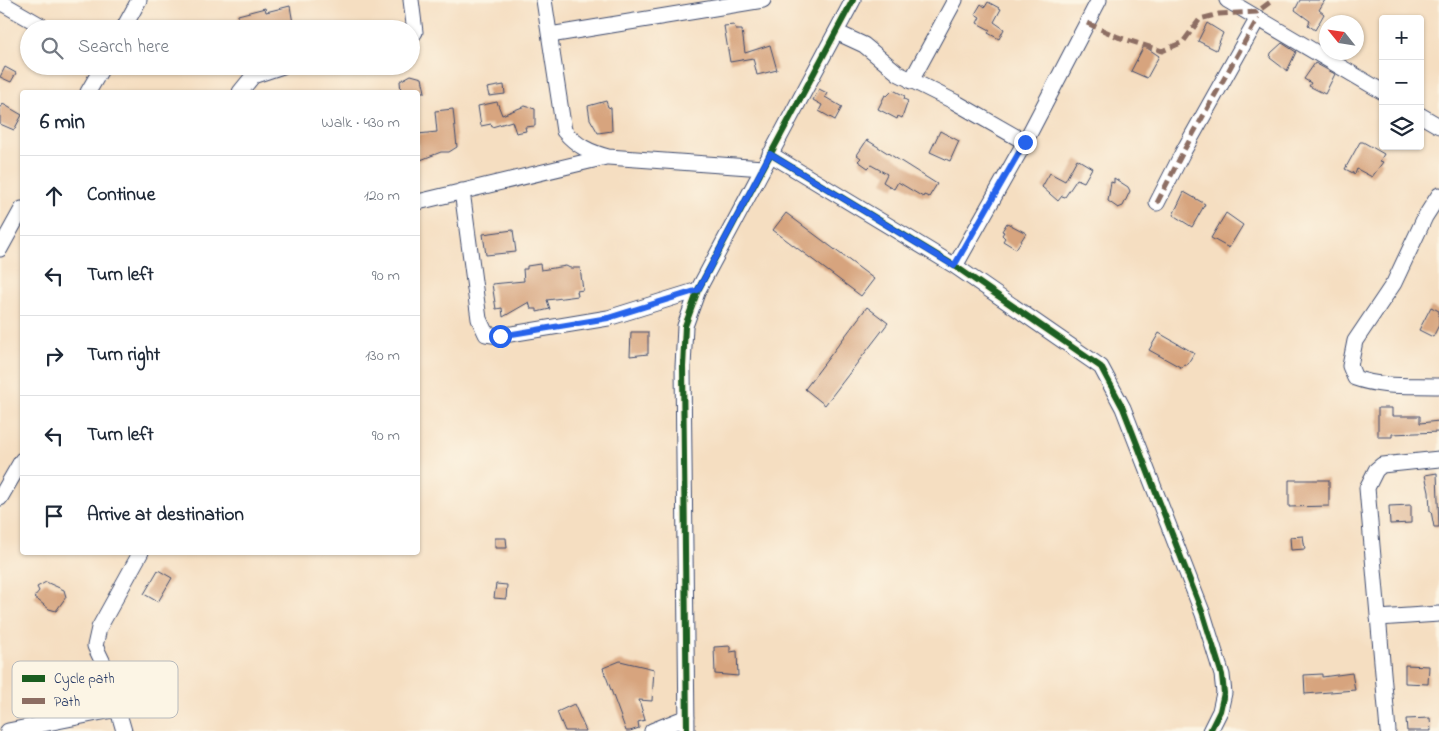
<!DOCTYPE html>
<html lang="en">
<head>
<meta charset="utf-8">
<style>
  body { margin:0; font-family:"Indie Flower",sans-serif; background:#f6f6f7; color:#1f2937 }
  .controls { position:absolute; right:15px; top:15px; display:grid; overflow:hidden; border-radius:5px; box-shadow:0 1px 4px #0004 }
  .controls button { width:45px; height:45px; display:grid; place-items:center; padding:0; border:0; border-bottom:1px solid #e0e1e3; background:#fff; color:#1f2937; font:25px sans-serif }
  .compass { position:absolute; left:1319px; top:15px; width:45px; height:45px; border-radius:50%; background:#fff; box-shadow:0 1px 4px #0004; rotate:300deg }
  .stop { position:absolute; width:15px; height:15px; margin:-11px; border:4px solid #2563eb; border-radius:50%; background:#fff }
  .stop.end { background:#2563eb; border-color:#fff; box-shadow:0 1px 5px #0008 }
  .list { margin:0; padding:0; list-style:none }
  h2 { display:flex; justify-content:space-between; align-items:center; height:65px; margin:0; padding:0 20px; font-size:21px }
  h2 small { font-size:16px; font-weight:400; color:#747a83 }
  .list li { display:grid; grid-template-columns:32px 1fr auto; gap:15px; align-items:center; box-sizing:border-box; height:80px; padding:0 20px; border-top:1px solid #e0e1e3 }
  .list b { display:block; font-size:19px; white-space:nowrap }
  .list em { font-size:16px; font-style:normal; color:#747a83 }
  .icon { flex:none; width:28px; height:28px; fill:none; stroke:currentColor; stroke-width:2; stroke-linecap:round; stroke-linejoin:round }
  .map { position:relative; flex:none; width:1439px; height:731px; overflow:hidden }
  .search { position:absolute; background:#fff; box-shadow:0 1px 4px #0004; left:20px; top:20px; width:400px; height:55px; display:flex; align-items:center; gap:12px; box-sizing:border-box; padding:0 18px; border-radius:28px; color:#747a83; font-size:19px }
  .panel { position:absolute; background:#fff; box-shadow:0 1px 4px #0004; left:20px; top:90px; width:400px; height:465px; border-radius:5px }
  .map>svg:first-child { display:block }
  .building { fill:#d7a47e }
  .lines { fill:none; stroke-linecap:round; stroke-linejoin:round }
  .minor-casing { stroke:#3c496d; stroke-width:17 }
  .minor { stroke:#fff; stroke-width:15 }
  .quiet { stroke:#8d6e63; stroke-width:5; stroke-dasharray:10 5; stroke-linecap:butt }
  .cycleway-casing { stroke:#fcf5e5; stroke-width:9 }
  .cycleway { stroke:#1b5e20; stroke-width:6 }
  .route { stroke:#2563eb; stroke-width:6 }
  .key { fill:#fcf5e5; stroke:#b8babc; stroke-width:1 }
  .key-label { font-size:14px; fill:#1b2f5e }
</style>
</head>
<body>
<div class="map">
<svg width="1439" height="731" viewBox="0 0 1439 731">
  <rect width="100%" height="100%" fill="#fcf5e5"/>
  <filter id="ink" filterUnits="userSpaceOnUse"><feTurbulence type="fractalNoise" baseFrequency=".02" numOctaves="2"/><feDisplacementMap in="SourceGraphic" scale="10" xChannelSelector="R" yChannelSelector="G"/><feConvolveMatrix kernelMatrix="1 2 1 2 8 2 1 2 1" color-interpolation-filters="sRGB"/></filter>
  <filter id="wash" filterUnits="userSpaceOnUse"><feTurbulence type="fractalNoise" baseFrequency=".0096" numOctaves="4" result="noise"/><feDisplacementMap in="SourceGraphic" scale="20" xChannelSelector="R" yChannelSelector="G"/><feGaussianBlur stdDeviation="1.12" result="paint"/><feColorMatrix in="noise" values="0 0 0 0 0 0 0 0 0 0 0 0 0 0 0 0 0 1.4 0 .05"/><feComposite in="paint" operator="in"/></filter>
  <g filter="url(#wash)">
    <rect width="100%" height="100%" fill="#f5dec1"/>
    <g id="blocks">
      <path class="building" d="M1300 0H1325L1319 10 1324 14 1315 30 1308 25 1310 21 1295 10Z
        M988 2 1001 9 994 22 1004 29 999 39 988 33 990 30 977 23 980 17 975 14 981 4 985 7Z
        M290 6 294 29H239L238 15 265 8 266 12Z
        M1207 23 1223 33 1216 50 1198 41Z
        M734 25 736 30H742L745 53 770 45 777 70 757 75 753 58 730 62 724 26Z
        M1282 43 1296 52 1287 71 1270 58 1271 53Z
        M1144 46 1159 56 1147 78 1131 71Z
        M1315 63 1335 74 1325 94 1309 86 1311 83 1304 79Z
        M5 67 16 73 11 82 0 77Z
        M411 75 422 78 425 92H401L400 81Z
        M504 85 505 94 489 96 487 88Z
        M819 89 827 93 825 97 842 107 835 120 819 111 822 105 813 100Z
        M893 90 905 96 904 99 908 101 902 118 898 116 897 119 878 109 885 95 887 96Z
        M606 101 608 107 611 108 612 131 598 133 590 119 588 106Z
        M497 102 502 115 525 106 535 109V126L525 127 526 131 516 133 512 121 492 127 491 124 481 126 478 106Z
        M3 104 22 115 14 130 0 124V109Z
        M453 109 457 147 449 152H441L418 161V134L437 132 435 111Z
        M940 131 959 141 950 161 930 152Z
        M867 140 937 184 929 197 924 195 923 197 898 182 894 189 883 182 887 174 871 165 868 168 858 161 861 158 857 155Z
        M1360 142H1363L1384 154 1380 161 1383 162 1372 177 1357 169 1355 174 1345 169Z
        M1077 159 1092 168 1084 182 1077 179 1065 197 1062 196 1058 201 1042 187 1050 173 1065 181Z
        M1114 178 1128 187 1130 191 1123 206 1118 208 1108 201 1111 182 1114 183Z
        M1184 192 1205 204 1192 227 1173 215Z
        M786 213 874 279 861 296 773 230Z
        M1226 213 1243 225 1229 248 1211 238Z
        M1007 223 1026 233 1016 249 1003 241 1005 238 1002 235 1004 232 1002 231Z
        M513 230 516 252 486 255 483 234Z
        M540 264 541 270 566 266 570 268H580L583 290 577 291 578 296 547 300 550 309 537 312V309H531L529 302 503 317 502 308 496 309 492 284 524 281 523 269H527V266Z
        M867 307 888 323 825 405 805 389Z
        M1431 307 1439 311V325L1433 337 1419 330Z
        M631 332H648V354L630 356Z
        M1159 333 1194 353 1187 365 1184 364 1182 368 1149 350Z
        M1378 408H1392V416H1420V423L1439 421V432L1392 434V437H1378Z
        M1437 473 1439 527H1434L1431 511H1430L1429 492 1425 475Z
        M1289 480H1329V506L1289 507Z
        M1411 505V523L1390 524 1389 506Z
        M1303 536 1305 549 1291 550 1290 537Z
        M495 538H506L507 548H495Z
        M158 570 172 578 158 602 144 594Z
        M46 582 64 590 66 597 56 611 49 609 34 597 39 591 37 587Z
        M496 584 507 585 506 599 494 598Z
        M730 646V652L737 651 738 676 715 674 714 647Z
        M620 661 654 669 652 701 639 700 645 720 638 722 639 728 630 731H626L603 668Z
        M1405 665 1429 666 1428 684 1405 683Z
        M1352 673 1355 690 1305 694 1304 675 1322 674V677Z
        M574 704 586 731H565L557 712Z
        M1430 718 1431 731H1407L1406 719Z"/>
    </g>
  </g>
  <g filter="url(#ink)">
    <use href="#blocks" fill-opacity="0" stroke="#3c496d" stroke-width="1"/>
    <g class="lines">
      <g class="minor-casing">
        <path id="minor" d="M411 0 415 32 411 37
          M544 0 564 131C577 146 589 152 608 157L763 168
          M1227 0 1383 92
          M0 2 47 29
          M123 29 139 0
          M836 32 864 45 899 74 955 102 1025 142
          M550 35 763 0
          M911 81 955 0
          M88 92 103 66
          M240 92 253 76 283 66
          M1420 115 1439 126
          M770 154 955 266 1101 367 1123 408 1203 614 1222 675 1224 693 1220 711 1210 731
          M462 191 479 319 486 334 499 336 608 318 698 290
          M1439 195 1425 217 1394 283 1355 341 1350 366 1355 378C1383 388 1409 385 1439 386
          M418 202 606 157
          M1157 203 1183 152 1258 18
          M0 249 22 209
          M955 266 1025 142 1099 0
          M0 498 22 460
          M1378 618 1439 614
          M8 731 117 709
          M124 731 106 669 95 646 99 628 141 552
          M652 731 687 717
          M687 731 683 367 685 326 698 290 853 0
          M1388 731 1367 488 1376 470 1382 465 1439 459"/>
      </g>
      <use href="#minor" class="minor"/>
      <path class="quiet" d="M1087 23 1118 37 1162 51 1183 42 1200 19 1219 14 1257 12 1273 0
        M1157 203 1183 152 1258 18"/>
      <g class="cycleway-casing">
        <path id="cycleway" d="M770 154 955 266 1101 367 1123 408 1203 614 1222 675 1224 693 1220 711 1210 731
          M687 731 683 367 685 326 698 290 853 0"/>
      </g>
      <use href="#cycleway" class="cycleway"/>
    </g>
  </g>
  <g class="lines" filter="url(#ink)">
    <path class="route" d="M500 336 608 318 698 290 770 154 954 266 1025 142"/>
  </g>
  <rect x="12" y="661" width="166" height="57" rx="8" class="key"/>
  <rect x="22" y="675" width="23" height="7" fill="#1b5e20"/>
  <rect x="22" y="698" width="23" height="6" fill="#8d6e63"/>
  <g class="key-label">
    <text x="54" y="683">Cycle path</text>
    <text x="54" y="706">Path</text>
  </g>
</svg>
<div class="controls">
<button>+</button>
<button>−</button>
<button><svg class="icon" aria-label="layers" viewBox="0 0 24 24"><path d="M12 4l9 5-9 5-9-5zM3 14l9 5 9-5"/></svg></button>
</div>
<svg class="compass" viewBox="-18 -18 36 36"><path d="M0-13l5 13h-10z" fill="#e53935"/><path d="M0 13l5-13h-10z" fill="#747a83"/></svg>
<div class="stop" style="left:500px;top:336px"></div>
<div class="stop end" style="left:1025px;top:142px"></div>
<div class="search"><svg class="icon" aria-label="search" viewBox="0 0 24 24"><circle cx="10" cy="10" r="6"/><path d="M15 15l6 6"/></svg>Search here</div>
<section class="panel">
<h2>6 min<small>Walk · 430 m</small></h2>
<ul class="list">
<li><svg class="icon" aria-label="ahead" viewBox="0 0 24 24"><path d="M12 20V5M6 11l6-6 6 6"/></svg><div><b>Continue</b></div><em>120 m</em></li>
<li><svg class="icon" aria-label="left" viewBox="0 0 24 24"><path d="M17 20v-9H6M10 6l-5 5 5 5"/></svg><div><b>Turn left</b></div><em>90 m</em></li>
<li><svg class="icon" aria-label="right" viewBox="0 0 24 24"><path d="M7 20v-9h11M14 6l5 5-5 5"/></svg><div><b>Turn right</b></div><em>130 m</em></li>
<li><svg class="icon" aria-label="left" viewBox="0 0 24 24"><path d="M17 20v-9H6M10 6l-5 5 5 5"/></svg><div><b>Turn left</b></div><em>90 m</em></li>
<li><svg class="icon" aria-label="arrive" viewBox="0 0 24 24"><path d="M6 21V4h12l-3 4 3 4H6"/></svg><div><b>Arrive at destination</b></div></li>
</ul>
</section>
</div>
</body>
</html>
